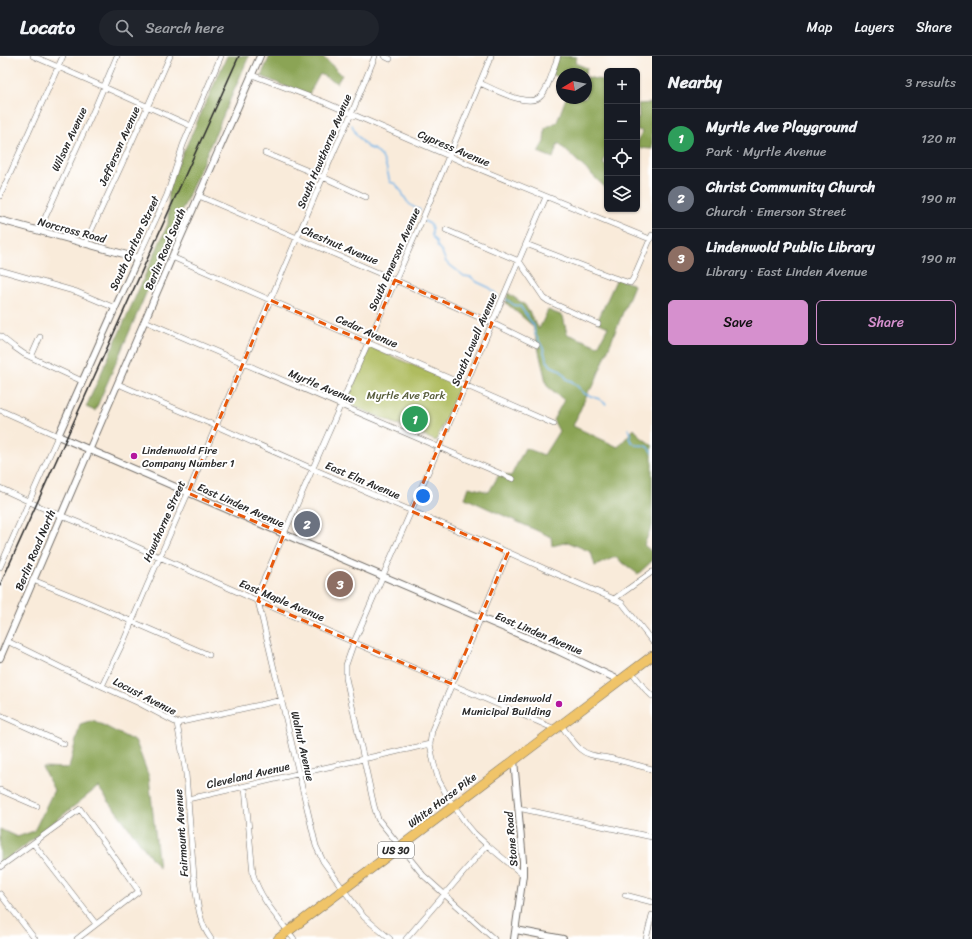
<!DOCTYPE html>
<html lang="en">
<head>
<meta charset="utf-8">
<style>
  body { margin:0; font-family:Sriracha,sans-serif; background:#20242c; color:#f1f3f6 }
  .controls { position:absolute; right:12px; top:12px; display:grid; overflow:hidden; border-radius:6px; box-shadow:0 1px 3px #0004 }
  .controls button { width:36px; height:36px; display:grid; place-items:center; padding:0; border:0; border-bottom:1px solid #363941; background:#171b24; color:#f1f3f6; font:20px sans-serif }
  .compass { position:absolute; left:556px; top:12px; width:36px; height:36px; border-radius:50%; background:#171b24; box-shadow:0 1px 3px #0004; rotate:260deg }
  .you { position:absolute; left:423px; top:440px; width:14px; height:14px; margin:-10px; border:3px solid #fff; border-radius:50%; background:#1a73e8; box-shadow:0 0 0 6px #1a73e833 }
  .badge { display:grid; place-items:center; width:26px; height:26px; border-radius:50%; background:#d690ce; color:#fff; font-size:13px; font-weight:700 }
  .pin { position:absolute; translate:-50% -50%; border:2px solid #fff; box-shadow:0 1px 4px #0006 }
  .list { margin:0; padding:0; list-style:none }
  h2 { display:flex; justify-content:space-between; align-items:center; height:52px; margin:0; padding:0 16px; font-size:17px }
  h2 small { font-size:13px; font-weight:400; color:#9ea1a6 }
  .list li { display:grid; grid-template-columns:26px 1fr auto; gap:12px; align-items:center; box-sizing:border-box; height:60px; padding:0 16px; border-top:1px solid #363941 }
  .list b { display:block; font-size:15px; white-space:nowrap }
  .list p { margin:0; font-size:13px; white-space:nowrap; color:#9ea1a6 }
  .list em { font-size:13px; font-style:normal; color:#9ea1a6 }
  .actions { display:flex; gap:8px; padding:12px 16px }
  .actions a { flex:1; padding:9px 0; border:1px solid #d690ce; border-radius:6px; text-align:center; font-size:14px; color:#d690ce }
  .actions .main { background:#d690ce; color:#111 }
  .icon { flex:none; width:22px; height:22px; fill:none; stroke:currentColor; stroke-width:2; stroke-linecap:round; stroke-linejoin:round }
  .map { position:relative; flex:none; width:652px; height:883px; overflow:hidden }
  header { display:flex; align-items:center; gap:24px; box-sizing:border-box; height:56px; padding:0 20px; background:#171b24; border-bottom:1px solid #363941 }
  header strong { font-size:19px }
  nav { display:flex; gap:22px; margin-inline-start:auto; font-size:14px }
  .search { width:280px; height:36px; background:#20242c; display:flex; align-items:center; gap:10px; box-sizing:border-box; padding:0 14px; border-radius:22px; color:#9ea1a6; font-size:15px }
  main { display:flex }
  aside { flex:1; background:#171b24 }
  .map>svg:first-child { display:block }
  .green { fill:#afbc5e; stroke:#6d7444 }
  .forest { fill:#8ba455; stroke:#5b6840 }
  .lines { fill:none; stroke-linecap:round; stroke-linejoin:round }
  .stream { stroke:#75b5e9; stroke-width:1.5 }
  .minor-casing { stroke:#736e68; stroke-width:6 }
  .tertiary-casing { stroke:#736e68; stroke-width:8 }
  .trunk-casing { stroke:#736e68; stroke-width:10 }
  .minor { stroke:#fff; stroke-width:5 }
  .tertiary { stroke:#fff; stroke-width:6 }
  .trunk { stroke:#f0c469; stroke-width:9 }
  .rail { stroke:#2b2b2b; stroke-width:1.5 }
  .marked { fill:none; stroke:#e8590c; stroke-width:3; stroke-dasharray:8 5; stroke-linejoin:round }
  .poi-dot { fill:#b5179e; stroke:#fff; stroke-width:1.5 }
  .labels { text-anchor:middle; stroke-width:4; stroke-linejoin:round; paint-order:stroke }
  .shield { fill:#fff; stroke:#6b6b6b; stroke-width:1 }
  .shield-label { font-size:10px; font-weight:bold; fill:#2b2b2b }
  .street-label { font-size:11px; fill:#2b2b2b; stroke:#fff }
  .park-label { font-size:11px; fill:#595e3d; stroke:#fff }
  .poi-label { font-size:11px; fill:#2b2b2b; stroke:#fff; text-anchor:start }
</style>
</head>
<body>
<header>
<strong>Locato</strong>
<div class="search"><svg class="icon" aria-label="search" viewBox="0 0 24 24"><circle cx="10" cy="10" r="6"/><path d="M15 15l6 6"/></svg>Search here</div>
<nav><a>Map</a><a>Layers</a><a>Share</a></nav>
</header>
<main>
<div class="map">
<svg width="652" height="883" viewBox="0 0 652 883">
  <rect width="100%" height="100%" fill="#fff"/>
  <filter id="ink" filterUnits="userSpaceOnUse"><feTurbulence type="fractalNoise" baseFrequency=".025" numOctaves="2"/><feDisplacementMap in="SourceGraphic" scale="8" xChannelSelector="R" yChannelSelector="G"/><feConvolveMatrix kernelMatrix="1 2 1 2 8 2 1 2 1" color-interpolation-filters="sRGB"/></filter>
  <filter id="wash" filterUnits="userSpaceOnUse"><feTurbulence type="fractalNoise" baseFrequency=".012" numOctaves="4" result="noise"/><feDisplacementMap in="SourceGraphic" scale="16" xChannelSelector="R" yChannelSelector="G"/><feGaussianBlur stdDeviation="0.9" result="paint"/><feColorMatrix in="noise" values="0 0 0 0 0 0 0 0 0 0 0 0 0 0 0 0 0 1.4 0 .05"/><feComposite in="paint" operator="in"/></filter>
  <g filter="url(#wash)">
    <rect width="100%" height="100%" fill="#f9ebda"/>
    <path class="green" d="M370 291 460 329 436 385 346 347Z"/>
    <path class="forest" d="M227 0H249L95 355 86 351 168 168 169 128Z
      M270 0H322L342 19 337 27 320 18 308 40 261 20Z
      M558 0 577 1 575 7 587 12 585 18H562V37L557 35 561 22 551 18Z
      M586 21 607 25V97L603 108 607 110V133L558 87 553 102 538 96 544 86 545 72 557 66 566 42H586Z
      M652 47V93L637 92V88L642 75 637 74V62H639L638 48Z
      M617 222 634 229 593 331 589 334 573 370 618 391 634 373 642 382 652 389V470L644 489 652 496V505L638 518 615 501 595 510 591 496 568 486 552 490 551 481 465 442 469 431 489 436 500 417 511 420 525 392 544 399 559 375 553 364 564 344 547 330 533 270 506 247 508 237 525 249 539 273 548 254 563 260 567 278 598 290 608 271 597 266Z
      M93 664 136 686 149 721 159 812 98 731 3 807 0 808V773L17 781 34 775 54 734 42 711 69 712 80 668Z"/>
    <g class="lines">
      <path class="stream" d="M352 69 356 78 367 91 375 94 382 101 386 110 390 126 396 128C398 132 399 133 402 136 403 138 403 140 405 142 408 148 414 152 420 154
        M424 165 430 168 432 172V179L433 182 436 186 437 190 442 196 446 206 464 220 471 221 477 226 490 232 498 240
        M506 243 514 249 520 250 534 270 535 278 543 292 546 303 551 310 560 314 567 323 574 327 585 338 599 343 606 348
        M628 373 631 377 629 382 631 385 636 389C644 389 648 389 652 397"/>
    </g>
  </g>
  <g filter="url(#ink)">
    <g class="lines">
      <g class="minor-casing">
        <path id="minor" d="M33 0 104 31 191 70
          M384 0 390 3
          M252 19 324 46 472 110 650 183
          M480 27C493 33 530 53 541 40 549 32 554 11 558 0
          M265 97 323 121 366 141
          M0 140 63 0
          M199 140 395 224 492 267 537 289
          M446 174 519 205 544 242 548 245 598 268
          M39 175 97 47 117 0
          M85 188 122 108 170 0
          M526 188 612 221 630 227 633 223 652 179
          M172 201 554 368
          M138 202 167 139 183 89 221 0
          M0 214 77 236 115 252
          M145 265 513 423
          M0 280 14 291 24 298 82 325
          M31 301 40 281
          M118 328 216 370 313 413 485 486 561 520 614 543 622 547 652 585
          M0 354 58 380 0 511
          M0 432 45 453 117 482 258 545 555 673
          M508 497 468 592 438 660 432 674 430 688 434 708 439 725 449 743 468 770 474 777 487 789 523 819
          M33 524 80 543 209 599
          M614 543 652 516
          M7 585 64 613 139 647 177 667 282 644
          M631 615 645 633 652 640
          M102 630 125 582 147 530 188 437 216 370 297 182 335 93 353 54 375 0
          M0 659 64 688
          M177 667 186 718 194 821C197 842 198 866 211 883
          M561 669C567 677 573 687 580 693 589 701 602 700 613 703 626 706 639 710 652 713
          M245 731 253 818C260 843 279 863 294 883
          M0 734 37 750
          M188 743C235 733 282 721 328 711 362 703 396 696 430 688
          M518 752 652 781
          M33 787 96 868
          M0 811 80 753 138 834V836L77 883
          M0 838 35 883
          M625 839 652 846
          M390 883 364 861 343 833 323 805 316 790 258 545V537L422 164 491 0
          M406 883 444 839 487 789
          M494 883 423 819 378 763 374 750 346 622V609L354 586 439 391 546 141
          M646 883 652 859"/>
      </g>
      <g class="tertiary-casing">
        <path id="tertiary" d="M0 164 138 202 115 252 58 380 284 478 556 594 619 624
          M0 602 172 201 260 0
          M514 704 523 805V819L514 883
          M516 874 563 883"/>
      </g>
      <g class="trunk-casing">
        <path id="trunk" d="M278 883 652 600"/>
      </g>
      <use href="#minor" class="minor"/>
      <use href="#tertiary" class="tertiary"/>
      <use href="#trunk" class="trunk"/>
      <path class="rail" d="M0 529 239 0"/>
    </g>
  </g>
  <path class="marked" d="M395 224 492 267 411 455 508 497 452 628 258 545 284 478 188 437 270 244 368 287Z"/>
  <g class="poi-dot">
    <circle cx="134" cy="400" r="4"/>
    <circle cx="559" cy="648" r="4"/>
  </g>
  <g class="labels">
    <rect class="shield" x="378" y="786" width="36" height="16" rx="3"/>
    <g class="shield-label">
      <text x="396" y="798">US 30</text>
    </g>
    <g class="street-label">
      <text transform="translate(69 83) rotate(-65)" y="4">Wilson Avenue</text>
      <text transform="translate(119 90) rotate(-66)" y="4">Jefferson Avenue</text>
      <text transform="translate(454 92) rotate(23)" y="4">Cypress Avenue</text>
      <text transform="translate(324 95) rotate(-67)" y="4">South Hawthorne Avenue</text>
      <text transform="translate(72 174) rotate(15)" y="4">Norcross Road</text>
      <text transform="translate(134 187) rotate(-65)" y="4">South Carlton Street</text>
      <text transform="translate(340 189) rotate(23)" y="4">Chestnut Avenue</text>
      <text transform="translate(165 193) rotate(-67)" y="4">Berlin Road South</text>
      <text transform="translate(394 203) rotate(-66)" y="4">South Emerson Avenue</text>
      <text transform="translate(367 275) rotate(24)" y="4">Cedar Avenue</text>
      <text transform="translate(474 283) rotate(-67)" y="4">South Lowell Avenue</text>
      <text transform="translate(322 330) rotate(23)" y="4">Myrtle Avenue</text>
      <text transform="translate(363 424) rotate(23)" y="4">East Elm Avenue</text>
      <text transform="translate(241 449) rotate(24)" y="4">East Linden Avenue</text>
      <text transform="translate(164 465) rotate(-66)" y="4">Hawthorne Street</text>
      <text transform="translate(35 494) rotate(-67)" y="4">Berlin Road North</text>
      <text transform="translate(282 544) rotate(23)" y="4">East Maple Avenue</text>
      <text transform="translate(539 577) rotate(23)" y="4">East Linden Avenue</text>
      <text transform="translate(145 640) rotate(27)" y="4">Locust Avenue</text>
      <text transform="translate(303 690) rotate(77)" y="4">Walnut Avenue</text>
      <text transform="translate(248 719) rotate(-13)" y="4">Cleveland Avenue</text>
      <text transform="translate(442 744) rotate(-37)" y="4">White Horse Pike</text>
      <text transform="translate(181 777) rotate(-94)" y="4">Fairmount Avenue</text>
      <text transform="translate(511 783) rotate(-95)" y="4">Stone Road</text>
    </g>
    <g class="park-label">
      <text x="406" y="343">Myrtle Ave Park</text>
    </g>
    <g class="poi-label">
      <text x="142" y="398">Lindenwold Fire<tspan x="142" dy="13">Company Number 1</tspan></text>
      <text x="551" y="646" text-anchor="end">Lindenwold<tspan x="551" dy="13">Municipal Building</tspan></text>
    </g>
  </g>
</svg>
<div class="controls">
<button>+</button>
<button>−</button>
<button><svg class="icon" aria-label="locate" viewBox="0 0 24 24"><circle cx="12" cy="12" r="6"/><path d="M12 2v4M12 18v4M2 12h4M18 12h4"/></svg></button>
<button><svg class="icon" aria-label="layers" viewBox="0 0 24 24"><path d="M12 4l9 5-9 5-9-5zM3 14l9 5 9-5"/></svg></button>
</div>
<svg class="compass" viewBox="-18 -18 36 36"><path d="M0-13l5 13h-10z" fill="#e53935"/><path d="M0 13l5-13h-10z" fill="#9ea1a6"/></svg>
<div class="you"></div>
<div class="pin badge" style="left:415px;top:363px;background:#2e9e5b">1</div>
<div class="pin badge" style="left:307px;top:468px;background:#6b7280">2</div>
<div class="pin badge" style="left:340px;top:528px;background:#8d6e63">3</div>
</div>
<aside>
<h2>Nearby<small>3 results</small></h2>
<ul class="list">
<li><span class="badge" style="background:#2e9e5b">1</span><div><b>Myrtle Ave Playground</b><p>Park · Myrtle Avenue</p></div><em>120 m</em></li>
<li><span class="badge" style="background:#6b7280">2</span><div><b>Christ Community Church</b><p>Church · Emerson Street</p></div><em>190 m</em></li>
<li><span class="badge" style="background:#8d6e63">3</span><div><b>Lindenwold Public Library</b><p>Library · East Linden Avenue</p></div><em>190 m</em></li>
</ul>
<div class="actions"><a class="main">Save</a><a>Share</a></div>
</aside>
</main>
</body>
</html>
